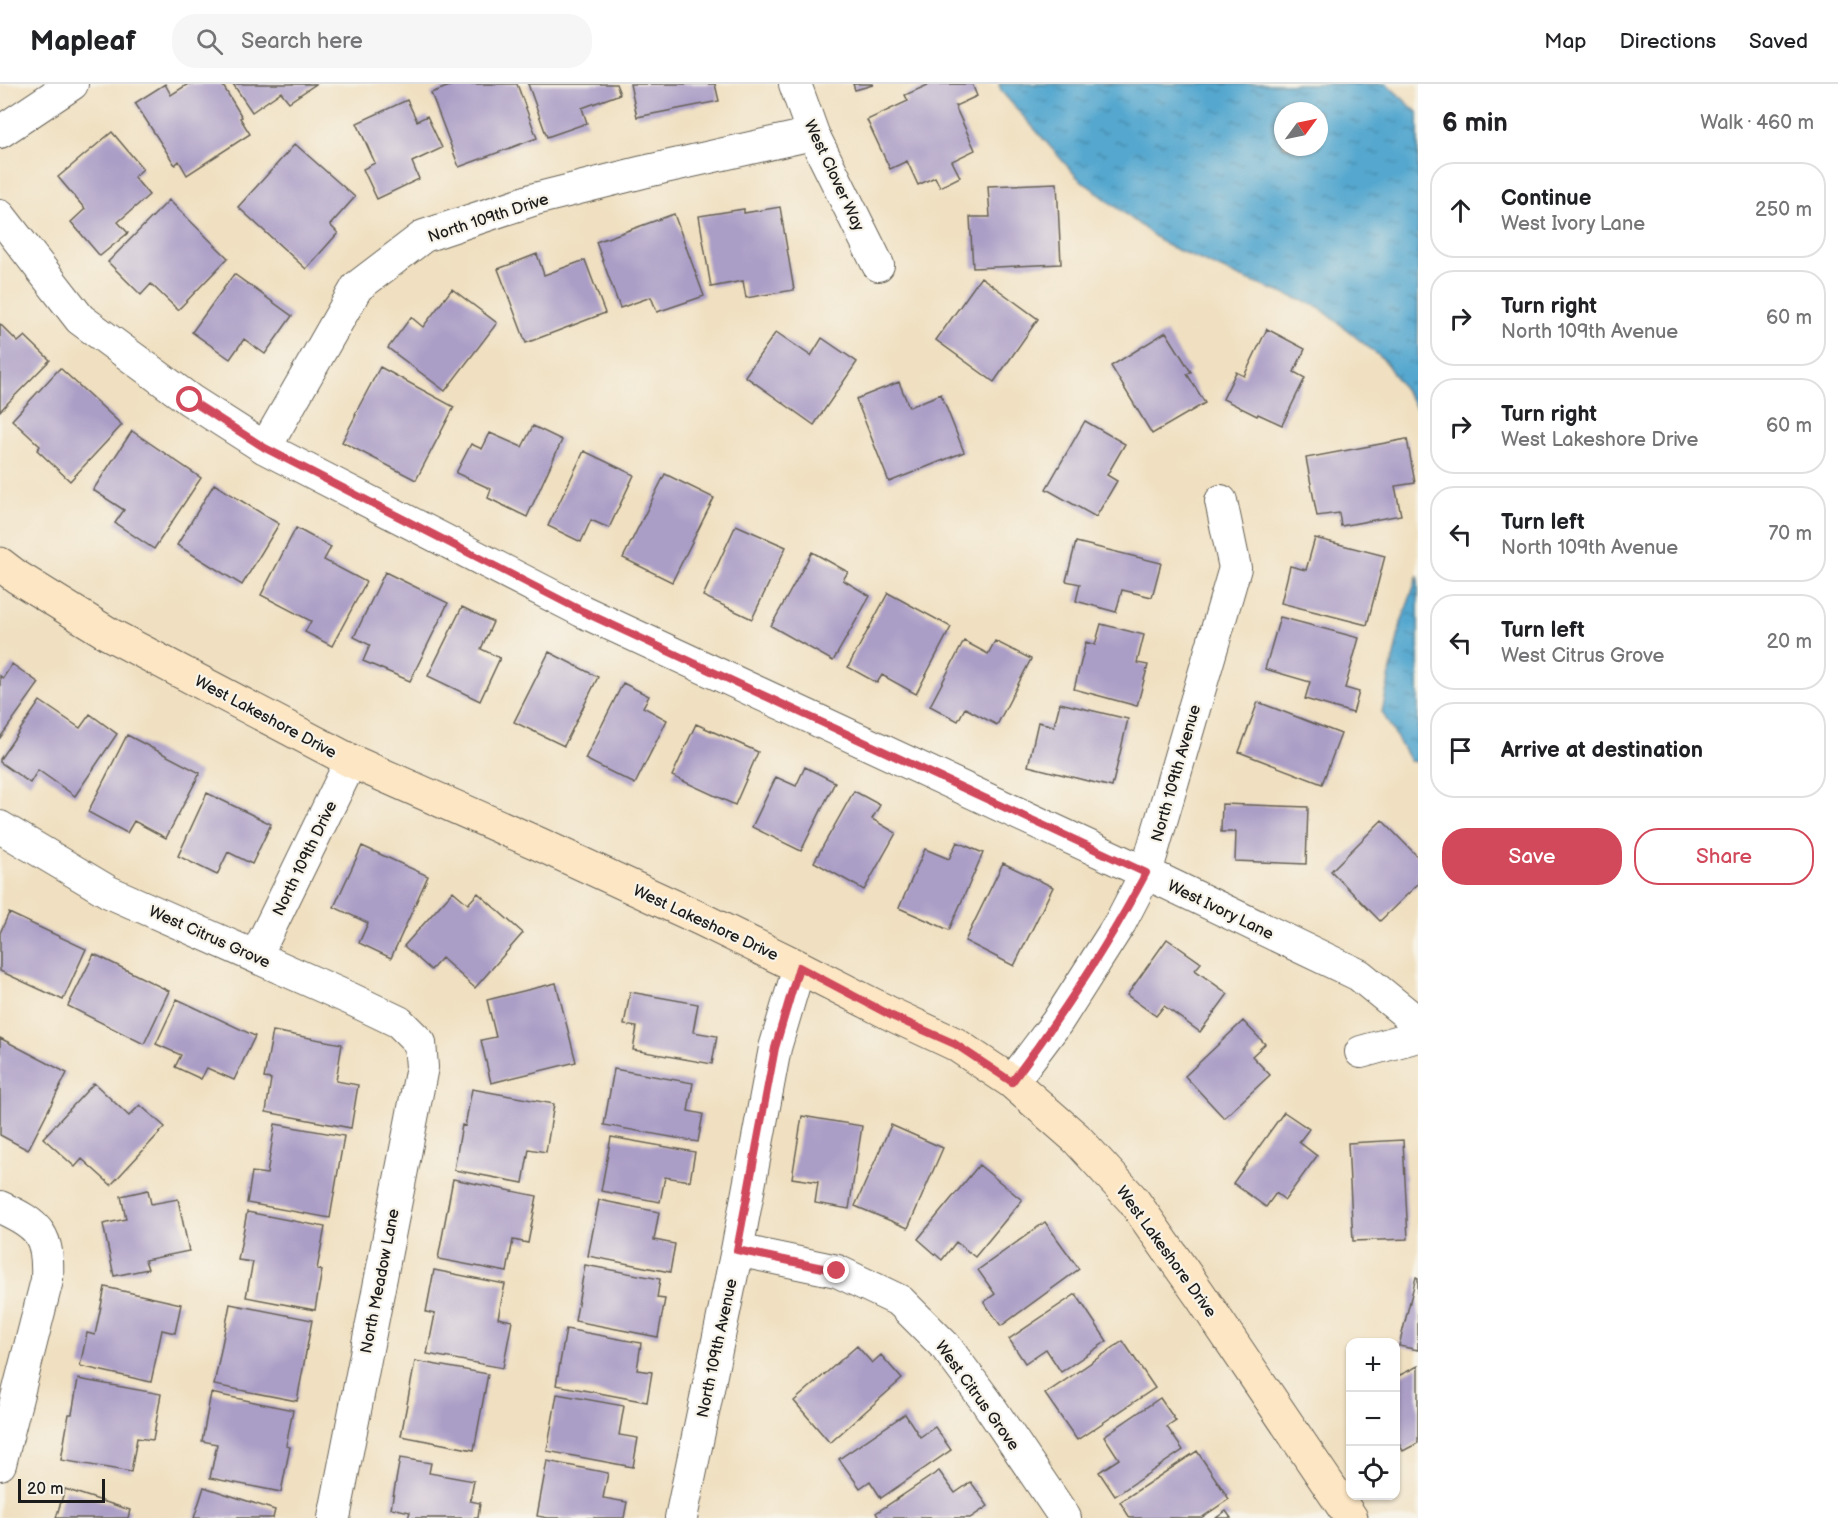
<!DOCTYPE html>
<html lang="en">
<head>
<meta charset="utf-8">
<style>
  body { margin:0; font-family:"Balsamiq Sans",sans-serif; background:#f6f6f6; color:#202124 }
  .controls { position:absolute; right:18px; bottom:18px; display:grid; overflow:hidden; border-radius:12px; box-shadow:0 2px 4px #0004 }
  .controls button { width:54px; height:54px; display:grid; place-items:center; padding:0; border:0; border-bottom:2px solid #e0e0e0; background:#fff; color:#202124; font:30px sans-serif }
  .compass { position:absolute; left:1274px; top:18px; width:54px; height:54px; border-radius:50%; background:#fff; box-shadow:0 2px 4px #0004; rotate:57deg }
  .scale { position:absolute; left:18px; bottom:15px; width:87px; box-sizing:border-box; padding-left:6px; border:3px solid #1c1c1c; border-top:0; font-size:16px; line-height:21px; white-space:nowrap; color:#1c1c1c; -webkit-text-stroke:4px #f7f3e8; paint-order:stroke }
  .stop { position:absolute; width:18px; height:18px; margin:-14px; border:4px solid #d1495b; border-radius:50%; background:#fff }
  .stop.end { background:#d1495b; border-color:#fff; box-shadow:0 2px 6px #0008 }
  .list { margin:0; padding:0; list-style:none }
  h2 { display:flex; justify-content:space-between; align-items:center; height:78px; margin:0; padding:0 24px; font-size:26px }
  h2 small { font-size:20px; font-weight:400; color:#757577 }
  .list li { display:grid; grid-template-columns:39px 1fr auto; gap:18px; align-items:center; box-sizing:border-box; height:96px; margin:0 12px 12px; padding:0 12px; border:2px solid #e0e0e0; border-radius:24px }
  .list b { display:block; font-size:22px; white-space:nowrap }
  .list p { margin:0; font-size:20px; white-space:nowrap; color:#757577 }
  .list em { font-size:20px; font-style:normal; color:#757577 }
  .actions { display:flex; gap:12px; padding:18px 24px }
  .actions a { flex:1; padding:14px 0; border:2px solid #d1495b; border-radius:24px; text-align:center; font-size:21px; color:#d1495b }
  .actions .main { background:#d1495b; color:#fff }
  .icon { flex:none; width:33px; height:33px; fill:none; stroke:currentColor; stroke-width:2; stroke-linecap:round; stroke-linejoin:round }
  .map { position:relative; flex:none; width:1418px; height:1434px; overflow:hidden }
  header { display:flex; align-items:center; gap:36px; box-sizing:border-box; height:84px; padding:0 30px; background:#fff; border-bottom:2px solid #e0e0e0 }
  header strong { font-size:28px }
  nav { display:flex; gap:33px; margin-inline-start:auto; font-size:21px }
  .search { width:420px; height:54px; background:#f6f6f6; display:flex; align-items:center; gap:15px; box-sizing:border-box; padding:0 21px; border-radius:24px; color:#757577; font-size:22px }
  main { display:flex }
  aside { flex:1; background:#fff }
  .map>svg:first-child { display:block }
  .water { fill:url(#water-ripples); stroke:#386276; stroke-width:1.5; fill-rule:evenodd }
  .building { fill:#aa9dc6 }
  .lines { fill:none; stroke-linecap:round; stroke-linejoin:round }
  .street-casing { stroke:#666156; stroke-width:34 }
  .secondary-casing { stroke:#666156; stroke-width:35 }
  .street { stroke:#fff; stroke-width:32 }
  .secondary { stroke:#fce6c4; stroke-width:33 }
  .route { stroke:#d1495b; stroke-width:8 }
  .labels { text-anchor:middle; stroke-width:4.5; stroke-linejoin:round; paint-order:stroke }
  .street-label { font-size:16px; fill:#1c1c1c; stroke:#f7f3e8 }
</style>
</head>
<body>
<header>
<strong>Mapleaf</strong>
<div class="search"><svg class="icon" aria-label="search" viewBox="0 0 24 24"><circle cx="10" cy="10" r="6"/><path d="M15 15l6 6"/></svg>Search here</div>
<nav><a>Map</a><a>Directions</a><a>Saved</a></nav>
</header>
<main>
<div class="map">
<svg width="1418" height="1434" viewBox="0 0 1418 1434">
  <defs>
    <pattern id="water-ripples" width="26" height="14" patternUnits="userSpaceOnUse" patternTransform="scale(1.5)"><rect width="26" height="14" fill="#54a7cf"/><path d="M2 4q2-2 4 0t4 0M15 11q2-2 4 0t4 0" fill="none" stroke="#4587a7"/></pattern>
  </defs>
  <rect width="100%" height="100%" fill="#f7f3e8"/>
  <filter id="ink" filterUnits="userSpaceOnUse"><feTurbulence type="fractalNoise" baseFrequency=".0167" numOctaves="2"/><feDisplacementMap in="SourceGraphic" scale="12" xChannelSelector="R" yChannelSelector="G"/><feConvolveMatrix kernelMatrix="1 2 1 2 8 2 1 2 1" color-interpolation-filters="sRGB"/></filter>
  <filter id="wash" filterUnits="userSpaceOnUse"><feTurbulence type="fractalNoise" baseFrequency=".008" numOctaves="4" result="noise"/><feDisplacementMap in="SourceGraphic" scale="24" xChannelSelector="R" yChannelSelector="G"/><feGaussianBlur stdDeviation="1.35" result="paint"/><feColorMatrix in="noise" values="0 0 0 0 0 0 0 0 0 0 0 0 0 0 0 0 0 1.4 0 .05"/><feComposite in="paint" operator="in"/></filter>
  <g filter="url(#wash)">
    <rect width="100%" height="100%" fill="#f0e0c1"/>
    <path class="water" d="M999 0H1387L1418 29V326L1384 276 1319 223 1242 194 1166 161 1077 93 1001 7ZM1283 27H1319V63H1283Z
      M1418 491V678L1410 677 1382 628 1401 539Z"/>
    <g id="blocks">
      <path class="building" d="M165 0 171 11 188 0H222L242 33 240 34 250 50 187 91 179 77 175 81 135 19Z
        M233 0H316L289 18 281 8 252 28Z
        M455 0H517L537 54 459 83 431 9Z
        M528 0H616L620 10 582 24 587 39 547 53Z
        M630 0H715L719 17 637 33Z
        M853 0H873V1L855 6Z
        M930 0H972L977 12 955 22 975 66 952 77 960 93 940 103 935 93 918 101 907 77 890 85 867 36 908 17 905 11Z
        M407 16 417 37 427 32 442 64 412 78 419 95 377 115 363 85 375 79 357 39Z
        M112 48 143 85 134 93 149 111 118 138 128 149 100 172 71 138 85 125 58 93Z
        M295 60 355 113 330 141 338 149 306 185 238 123Z
        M1057 99 1061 180 973 184 970 133H990L988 102Z
        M169 116 228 174 178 226 151 200 141 211 108 178Z
        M780 123 794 206 746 214 743 197 711 203 699 132 744 125V129Z
        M674 130 704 212 657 228 651 213 620 224 596 158Z
        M537 170 544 191 585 176 605 229 526 259 498 185Z
        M234 190 292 232 265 270 244 255 230 275 192 248Z
        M981 193 1038 235 994 298 936 256Z
        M452 205 497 239 445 307 388 264 411 233 423 243Z
        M0 240 18 258 25 252 50 276 0 327Z
        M1267 245 1305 265 1294 288 1305 294 1282 341 1258 330 1257 332 1223 315 1236 288 1244 292Z
        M776 248 811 272 822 254 857 278 814 341 745 292Z
        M1166 248 1191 288 1187 290 1205 319 1152 350 1111 282Z
        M380 283 454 323 416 396 342 358 356 331 355 330Z
        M60 284 122 341 70 397 37 366 40 362 12 336Z
        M899 298 909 323 941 310 964 368 889 398 856 315Z
        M1085 337 1125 360 1107 391 1117 397 1096 433 1046 405Z
        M533 342 562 356 527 433 488 414 491 405 456 389 471 360 482 365 490 349 522 363Z
        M132 347 201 394 154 465 115 439 124 426 93 406Z
        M1407 355 1415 399 1395 402 1401 431 1341 442 1339 429 1317 432 1306 374Z
        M584 367 634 391 609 444 591 436 581 458 548 442Z
        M665 390 714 414 672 498 623 474Z
        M214 400 279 440 242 501 177 461Z
        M736 441 786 463 752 535 703 512Z
        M296 444 331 463 324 476 366 498 332 562 305 548 311 537 261 511Z
        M1315 454 1385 472 1367 541 1281 519 1290 482 1306 486Z
        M1076 458 1161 479 1152 513 1122 506 1116 528 1076 517 1080 500 1066 497Z
        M812 468 848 488 843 496 870 512 833 577 771 542Z
        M385 488 448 519 410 597 363 577 370 561 354 553Z
        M888 509 951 543 916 610 882 591 877 599 848 583Z
        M462 523 493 538 481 565 500 574 480 617 428 592Z
        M1280 533 1359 554 1345 604 1359 608 1353 629 1305 615 1310 598 1265 585Z
        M1101 540 1144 551 1137 579 1148 581 1137 622 1074 605 1086 558 1095 561Z
        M964 557 988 570 995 557 1031 575 997 641 965 624 958 637 930 622Z
        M549 568 598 593 564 662 514 638Z
        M12 580 39 599 0 654V592L3 594Z
        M623 599 649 612 643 623 667 636 635 700 585 675Z
        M40 617 80 644 90 630 117 650 75 712 38 686 30 699 0 678V675Z
        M1258 618 1341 650 1322 700 1239 668Z
        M1060 619 1128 635 1112 703 1028 682 1038 638 1054 642Z
        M696 640 758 668 735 721 672 692Z
        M127 651 200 689 166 754 134 737 127 749 88 728Z
        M805 683 835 698 801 767 752 743 776 693 796 702Z
        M854 707 880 721 872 735 896 749 864 806 814 778Z
        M207 709 271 740 252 780 228 768 217 791 178 772Z
        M1222 720 1308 723 1306 780 1235 777 1236 748H1221Z
        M1382 736 1418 773V800L1380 837 1331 787Z
        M957 758 983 769 949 846 899 824 925 765 949 775Z
        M362 762 428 792 391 874 359 859 368 839 334 823Z
        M1003 779 1053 803 1014 882 965 857Z
        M453 807 468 820 478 809 523 849 475 904 442 874 431 886 404 862Z
        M9 829 86 865 63 916 0 887V849Z
        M1167 855 1201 879 1195 886 1228 910 1200 948 1164 922 1156 932 1127 911Z
        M94 870 169 907 144 960 68 922Z
        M556 899 576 978 491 999 481 956 496 953 487 916Z
        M630 908 698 920 693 948 717 952 712 980 633 966 637 943 624 941Z
        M177 915 255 952 234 996 207 984 201 995 175 983 181 971 156 960Z
        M1243 937 1265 960 1252 972 1270 991 1224 1034 1185 992Z
        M273 947 342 960 336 997 358 1001 351 1044 266 1028 271 995 264 994Z
        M0 954 67 989 28 1066 0 1051Z
        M614 985 693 999 688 1027 703 1030 698 1058 604 1041Z
        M94 999 129 1032 140 1021 165 1043 111 1101 82 1075 75 1083 43 1054Z
        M472 1005 554 1020 546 1068 529 1065 523 1099 454 1086 462 1041 465 1042Z
        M1284 1028 1309 1045 1299 1058 1317 1072 1285 1116 1276 1109 1266 1123 1233 1099Z
        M802 1032 862 1042 849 1125 815 1119 818 1098 792 1094Z
        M275 1040 344 1052 330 1134 247 1119 252 1088 267 1090Z
        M891 1041 943 1064 908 1144 855 1122Z
        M611 1053 695 1068 690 1097 665 1093 660 1118 601 1107Z
        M1403 1056 1408 1155 1353 1157 1348 1059Z
        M979 1081 1022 1116 975 1173 956 1158 942 1176 918 1155Z
        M453 1095 537 1112 528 1159 513 1156 507 1188 438 1175Z
        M148 1106 151 1120 178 1115 189 1167 145 1176 148 1185 114 1192 103 1140 126 1135 121 1112Z
        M599 1116 659 1128 654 1156 675 1160 670 1188 588 1172Z
        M247 1128 325 1143 317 1185 322 1186 315 1226 246 1213 253 1178 238 1176Z
        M1045 1138 1079 1185 1001 1242 984 1218 995 1210 978 1186Z
        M585 1181 660 1195 657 1214 665 1215 658 1253 575 1237Z
        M434 1186 505 1200 498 1234 512 1237 503 1284 427 1270 435 1230 426 1228Z
        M1416 1193 1418 1194V1266L1399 1262Z
        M105 1203 181 1220 175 1249 162 1246 151 1298 80 1282 87 1249 95 1251Z
        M1076 1210 1107 1257 1061 1288 1046 1265 1025 1279 1009 1255Z
        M230 1220 312 1236 297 1317 214 1301Z
        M566 1245 641 1259 637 1286 652 1288 647 1318 556 1301Z
        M1123 1257 1155 1304 1077 1356 1045 1310Z
        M857 1262 872 1279 881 1271 902 1295 830 1359 794 1317Z
        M415 1277 488 1290 474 1366 401 1352Z
        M1418 1282V1359L1403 1367 1396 1354V1293Z
        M78 1295 161 1310 153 1356 137 1354 131 1388 61 1376 69 1330H72Z
        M211 1309 293 1326 286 1362 290 1363 281 1408 210 1394 217 1360 202 1357Z
        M557 1310 624 1322 619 1351 638 1354 633 1383 547 1367Z
        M1160 1314 1176 1337 1167 1343 1183 1366 1115 1412 1099 1388 1119 1375 1104 1352Z
        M905 1330 920 1353 935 1343 951 1366 881 1414 870 1397 860 1404 839 1375Z
        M1197 1367 1229 1415 1201 1434H1130L1120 1418Z
        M400 1374 431 1379 429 1389 474 1397 470 1417 480 1419 478 1434H408L410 1428 391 1424Z
        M547 1377 608 1389 603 1414 627 1418 624 1434H548L537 1432Z
        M939 1387 955 1409 971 1398 988 1422 970 1434H879L876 1429Z
        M204 1403 275 1426 273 1434H194Z
        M65 1405 130 1426 128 1434H56Z
        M1226 1427 1231 1434H1216Z"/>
    </g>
  </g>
  <g filter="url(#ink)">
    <use href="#blocks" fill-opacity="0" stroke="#666156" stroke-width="1.5"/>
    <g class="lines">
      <g class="street-casing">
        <path id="street" d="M795 0 813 50 878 181
          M0 48 72 0
          M0 132 80 235 190 316 265 364 582 527 1146 789 1359 891 1418 939
          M265 364 357 203 424 152 535 115 643 88 813 50
          M0 743 109 808 351 915 399 938 420 959 422 983 334 1434
          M256 872 351 677
          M1361 968 1418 952
          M1012 998 1057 938 1120 839 1146 789 1235 484 1221 417
          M0 1123C40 1141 49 1151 47 1196L0 1380
          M737 1166 837 1187 900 1217 946 1263 986 1317 1065 1434
          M681 1434 737 1166 775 964 799 883"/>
      </g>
      <g class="secondary-casing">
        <path id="secondary" d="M0 480 17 493 109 550 351 677 539 760 701 835 799 883 893 931 955 960 1012 998 1076 1054 1133 1116 1200 1211 1351 1434"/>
      </g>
      <use href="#street" class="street"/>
      <use href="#secondary" class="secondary"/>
    </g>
  </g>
  <g class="lines" filter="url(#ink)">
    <path class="route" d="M190 316 265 364 582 527 1146 789C1107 863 1062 931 1012 998L955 960 892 932 799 883 775 964 737 1166 837 1187"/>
  </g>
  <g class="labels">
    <g class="street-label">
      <text transform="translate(835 91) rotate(65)" y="6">West Clover Way</text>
      <text transform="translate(488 133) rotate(-18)" y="6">North 109th Drive</text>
      <text transform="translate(266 632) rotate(28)" y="6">West Lakeshore Drive</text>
      <text transform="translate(1175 689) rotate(-74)" y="6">North 109th Avenue</text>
      <text transform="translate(304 774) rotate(-64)" y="6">North 109th Drive</text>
      <text transform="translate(1221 825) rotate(26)" y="6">West Ivory Lane</text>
      <text transform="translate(706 838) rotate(25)" y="6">West Lakeshore Drive</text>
      <text transform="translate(210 852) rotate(24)" y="6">West Citrus Grove</text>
      <text transform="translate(1167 1167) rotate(54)" y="6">West Lakeshore Drive</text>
      <text transform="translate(379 1197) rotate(-79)" y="6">North Meadow Lane</text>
      <text transform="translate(716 1264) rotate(-78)" y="6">North 109th Avenue</text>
      <text transform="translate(978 1311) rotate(54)" y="6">West Citrus Grove</text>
    </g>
  </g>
</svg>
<div class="controls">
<button>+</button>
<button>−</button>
<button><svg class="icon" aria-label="locate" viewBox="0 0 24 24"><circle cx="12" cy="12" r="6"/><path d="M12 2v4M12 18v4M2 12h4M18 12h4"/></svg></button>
</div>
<svg class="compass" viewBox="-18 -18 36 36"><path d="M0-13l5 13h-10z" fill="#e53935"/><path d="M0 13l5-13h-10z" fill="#757577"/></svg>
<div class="scale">20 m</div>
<div class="stop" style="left:190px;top:316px"></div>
<div class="stop end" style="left:837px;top:1187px"></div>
</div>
<aside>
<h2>6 min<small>Walk · 460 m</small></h2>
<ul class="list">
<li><svg class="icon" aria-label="ahead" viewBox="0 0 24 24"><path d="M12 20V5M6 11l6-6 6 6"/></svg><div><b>Continue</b><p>West Ivory Lane</p></div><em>250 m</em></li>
<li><svg class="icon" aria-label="right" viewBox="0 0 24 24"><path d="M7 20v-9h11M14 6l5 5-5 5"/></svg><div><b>Turn right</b><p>North 109th Avenue</p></div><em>60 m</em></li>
<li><svg class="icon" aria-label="right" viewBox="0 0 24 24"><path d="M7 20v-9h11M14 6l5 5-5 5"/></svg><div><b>Turn right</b><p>West Lakeshore Drive</p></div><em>60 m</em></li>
<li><svg class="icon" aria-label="left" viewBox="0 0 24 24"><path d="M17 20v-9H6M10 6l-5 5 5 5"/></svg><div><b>Turn left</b><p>North 109th Avenue</p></div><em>70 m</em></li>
<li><svg class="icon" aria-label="left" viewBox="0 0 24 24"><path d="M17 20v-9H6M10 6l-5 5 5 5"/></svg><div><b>Turn left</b><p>West Citrus Grove</p></div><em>20 m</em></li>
<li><svg class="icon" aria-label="arrive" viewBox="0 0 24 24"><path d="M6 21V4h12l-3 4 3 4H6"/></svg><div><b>Arrive at destination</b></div></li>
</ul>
<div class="actions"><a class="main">Save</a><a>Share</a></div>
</aside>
</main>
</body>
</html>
